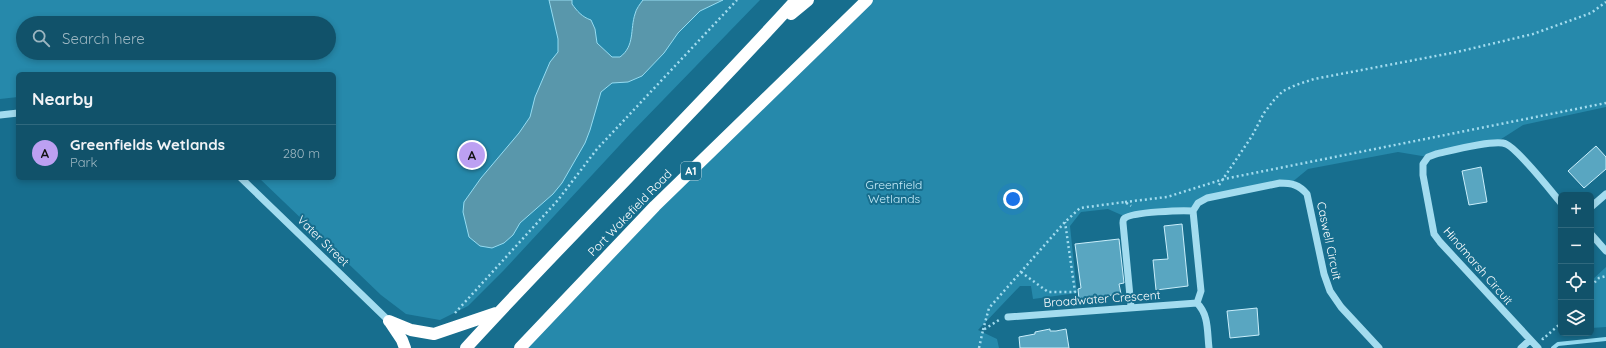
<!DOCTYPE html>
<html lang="en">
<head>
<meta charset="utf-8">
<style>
  body { margin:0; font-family:Quicksand,sans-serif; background:#1a5870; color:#f1f3f6 }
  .controls { position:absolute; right:12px; bottom:12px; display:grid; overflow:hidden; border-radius:6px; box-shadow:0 2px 6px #0003 }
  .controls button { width:36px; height:36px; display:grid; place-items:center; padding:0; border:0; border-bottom:1px solid #30697e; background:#11526a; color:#f1f3f6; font:20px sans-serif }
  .you { position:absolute; left:1013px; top:199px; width:14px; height:14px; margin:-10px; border:3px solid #fff; border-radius:50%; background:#1a73e8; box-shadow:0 0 0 6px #1a73e833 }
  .badge { display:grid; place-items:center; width:26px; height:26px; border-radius:50%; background:#bca0f2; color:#111; font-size:13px; font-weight:700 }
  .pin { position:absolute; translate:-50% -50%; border:2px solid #fff; box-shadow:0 1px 4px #0006 }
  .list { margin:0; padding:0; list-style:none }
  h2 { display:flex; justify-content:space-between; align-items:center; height:52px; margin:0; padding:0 16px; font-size:17px }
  h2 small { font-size:13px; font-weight:400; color:#9cb6c1 }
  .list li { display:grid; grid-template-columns:26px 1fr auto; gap:12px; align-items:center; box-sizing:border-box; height:56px; padding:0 16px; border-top:1px solid #30697e }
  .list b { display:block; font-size:15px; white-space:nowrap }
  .list p { margin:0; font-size:13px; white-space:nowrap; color:#9cb6c1 }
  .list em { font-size:13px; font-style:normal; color:#9cb6c1 }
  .icon { flex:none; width:22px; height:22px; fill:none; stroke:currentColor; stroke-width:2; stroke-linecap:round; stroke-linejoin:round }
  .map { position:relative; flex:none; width:1606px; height:348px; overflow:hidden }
  .search { position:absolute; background:#11526a; box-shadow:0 2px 6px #0003; left:16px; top:16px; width:320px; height:44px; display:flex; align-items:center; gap:10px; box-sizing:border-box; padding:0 14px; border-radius:22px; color:#9cb6c1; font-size:15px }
  .panel { position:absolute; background:#11526a; box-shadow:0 2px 6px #0003; left:16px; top:72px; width:320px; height:108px; border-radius:6px }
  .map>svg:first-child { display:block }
  .green { fill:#2689ab; fill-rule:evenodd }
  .water { fill:#5997ab; stroke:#95dcf2 }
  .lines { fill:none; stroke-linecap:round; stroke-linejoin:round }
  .stream { stroke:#95dcf2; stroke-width:4 }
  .building { fill:#59a6c1; stroke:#c9eefb }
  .path { stroke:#a3dcef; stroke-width:2.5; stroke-dasharray:2 3; stroke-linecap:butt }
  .minor { stroke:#a3dcef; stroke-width:7 }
  .highway { stroke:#fff; stroke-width:12 }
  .labels { text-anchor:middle; stroke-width:4; stroke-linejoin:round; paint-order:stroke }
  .shield { fill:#176e8e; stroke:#b9d4dd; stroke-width:1 }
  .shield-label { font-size:11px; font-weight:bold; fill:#fff }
  .park-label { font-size:12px; fill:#c9eefb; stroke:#176e8e }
  .street-label { font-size:12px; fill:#fff; stroke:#176e8e }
</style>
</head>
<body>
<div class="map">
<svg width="1606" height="348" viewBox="0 0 1606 348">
  <rect width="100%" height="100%" fill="#176e8e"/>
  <path class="green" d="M0 0H760L631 133 504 270 468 306 440 320 406 314 381 295 259 178H334V74H18V97L0 99ZM23 23H329V53H23Z
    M867 0H1606V107L1523 125 1495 143 1428 157 1398 152 1308 169 1291 183 1207 198 1193 211 1126 217 1108 209 1081 212 1070 226 1077 293 1033 299 1031 286H1020L978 330 997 339 999 348H520Z
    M1606 267V327L1591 328V281Z"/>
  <path class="water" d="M549 0H572V4C577 11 582 17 591 20L595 29 597 43 612 57H620C635 46 630 29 635 14 636 9 640 4 643 0H723L700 11 678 33 664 53 642 76 628 82 612 83 601 92 590 130 585 143 562 183 553 194 520 223 513 235 504 243 492 248 480 246 469 237 463 212 464 202 481 178 519 133 530 117 535 97 550 62 558 52V39Z"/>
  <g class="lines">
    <path class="stream" d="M1553 348 1558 344 1606 339"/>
  </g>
  <path class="building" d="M1596 146 1606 157V169L1584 188 1568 171Z
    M1481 167 1487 202 1469 205 1462 171Z
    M1182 224 1188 286 1156 290 1153 260 1168 259 1164 226Z
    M1119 239 1124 283 1119 284 1121 294 1079 299 1078 289 1081 288 1075 244Z
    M1257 308 1259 335 1230 338 1227 311Z
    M1050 329V331H1056L1066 329 1069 348H1020L1019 337 1035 334V332Z"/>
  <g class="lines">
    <path class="path" d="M1219 185 1252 136 1264 113 1274 100 1283 91 1296 85 1314 79 1457 52 1533 34 1591 13 1606 2
      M1125 202 1167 197 1224 179 1606 103
      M1021 272 1048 292H1075L1065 222
      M1591 286 1599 278 1606 276
      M455 313 558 200 597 149 737 0
      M983 330 989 308 1065 222 1080 208 1125 202 1131 206
      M1542 338 1543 339 1561 323
      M979 348 983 330 999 320"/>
    <path class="minor" d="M0 115 18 113
      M241 178 389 321
      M1591 207 1606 194
      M1591 234 1606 251
      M1131 307 1123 223C1123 221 1123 219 1125 218 1133 212 1182 210 1193 211
      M1008 317 1197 303
      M1209 348C1207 331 1209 315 1197 303L1201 291 1193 211 1198 203 1207 198 1280 183C1292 183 1299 185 1307 194L1324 274 1330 291 1341 307 1379 348
      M1521 348 1530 340
      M1538 348 1440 242 1434 234 1423 175V164L1428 157 1436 154C1450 151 1495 139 1506 144 1518 149 1551 191 1561 203"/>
    <path class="highway" d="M791 14 808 0
      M389 321 411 330 434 334 496 313
      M390 322 402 340 405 348
      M466 348C574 230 689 118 796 0
      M520 348 655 206 867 0"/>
  </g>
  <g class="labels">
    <rect class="shield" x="681" y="162" width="20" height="18" rx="3"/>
    <g class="shield-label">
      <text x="691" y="175">A1</text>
    </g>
    <g class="park-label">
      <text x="894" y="189">Greenfield<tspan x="894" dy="14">Wetlands</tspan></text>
    </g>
    <g class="street-label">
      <text transform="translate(630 213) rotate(-46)" y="4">Port Wakefield Road</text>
      <text transform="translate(323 241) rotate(44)" y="4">Vater Street</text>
      <text transform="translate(1329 241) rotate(78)" y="4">Caswell Circuit</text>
      <text transform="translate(1478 266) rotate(49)" y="4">Hindmarsh Circuit</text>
      <text transform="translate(1102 299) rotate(-4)" y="4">Broadwater Crescent</text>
    </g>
  </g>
</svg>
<div class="controls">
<button>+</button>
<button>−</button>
<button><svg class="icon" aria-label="locate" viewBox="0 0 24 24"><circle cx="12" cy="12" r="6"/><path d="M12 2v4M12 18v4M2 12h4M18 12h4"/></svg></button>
<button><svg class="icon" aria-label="layers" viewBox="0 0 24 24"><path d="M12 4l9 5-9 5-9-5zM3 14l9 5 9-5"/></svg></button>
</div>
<div class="you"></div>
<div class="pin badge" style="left:472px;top:155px">A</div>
<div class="search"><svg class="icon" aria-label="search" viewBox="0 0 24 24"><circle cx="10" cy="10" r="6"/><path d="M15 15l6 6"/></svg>Search here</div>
<section class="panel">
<h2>Nearby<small></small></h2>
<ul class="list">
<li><span class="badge">A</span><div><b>Greenfields Wetlands</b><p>Park</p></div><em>280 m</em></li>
</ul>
</section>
</div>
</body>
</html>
